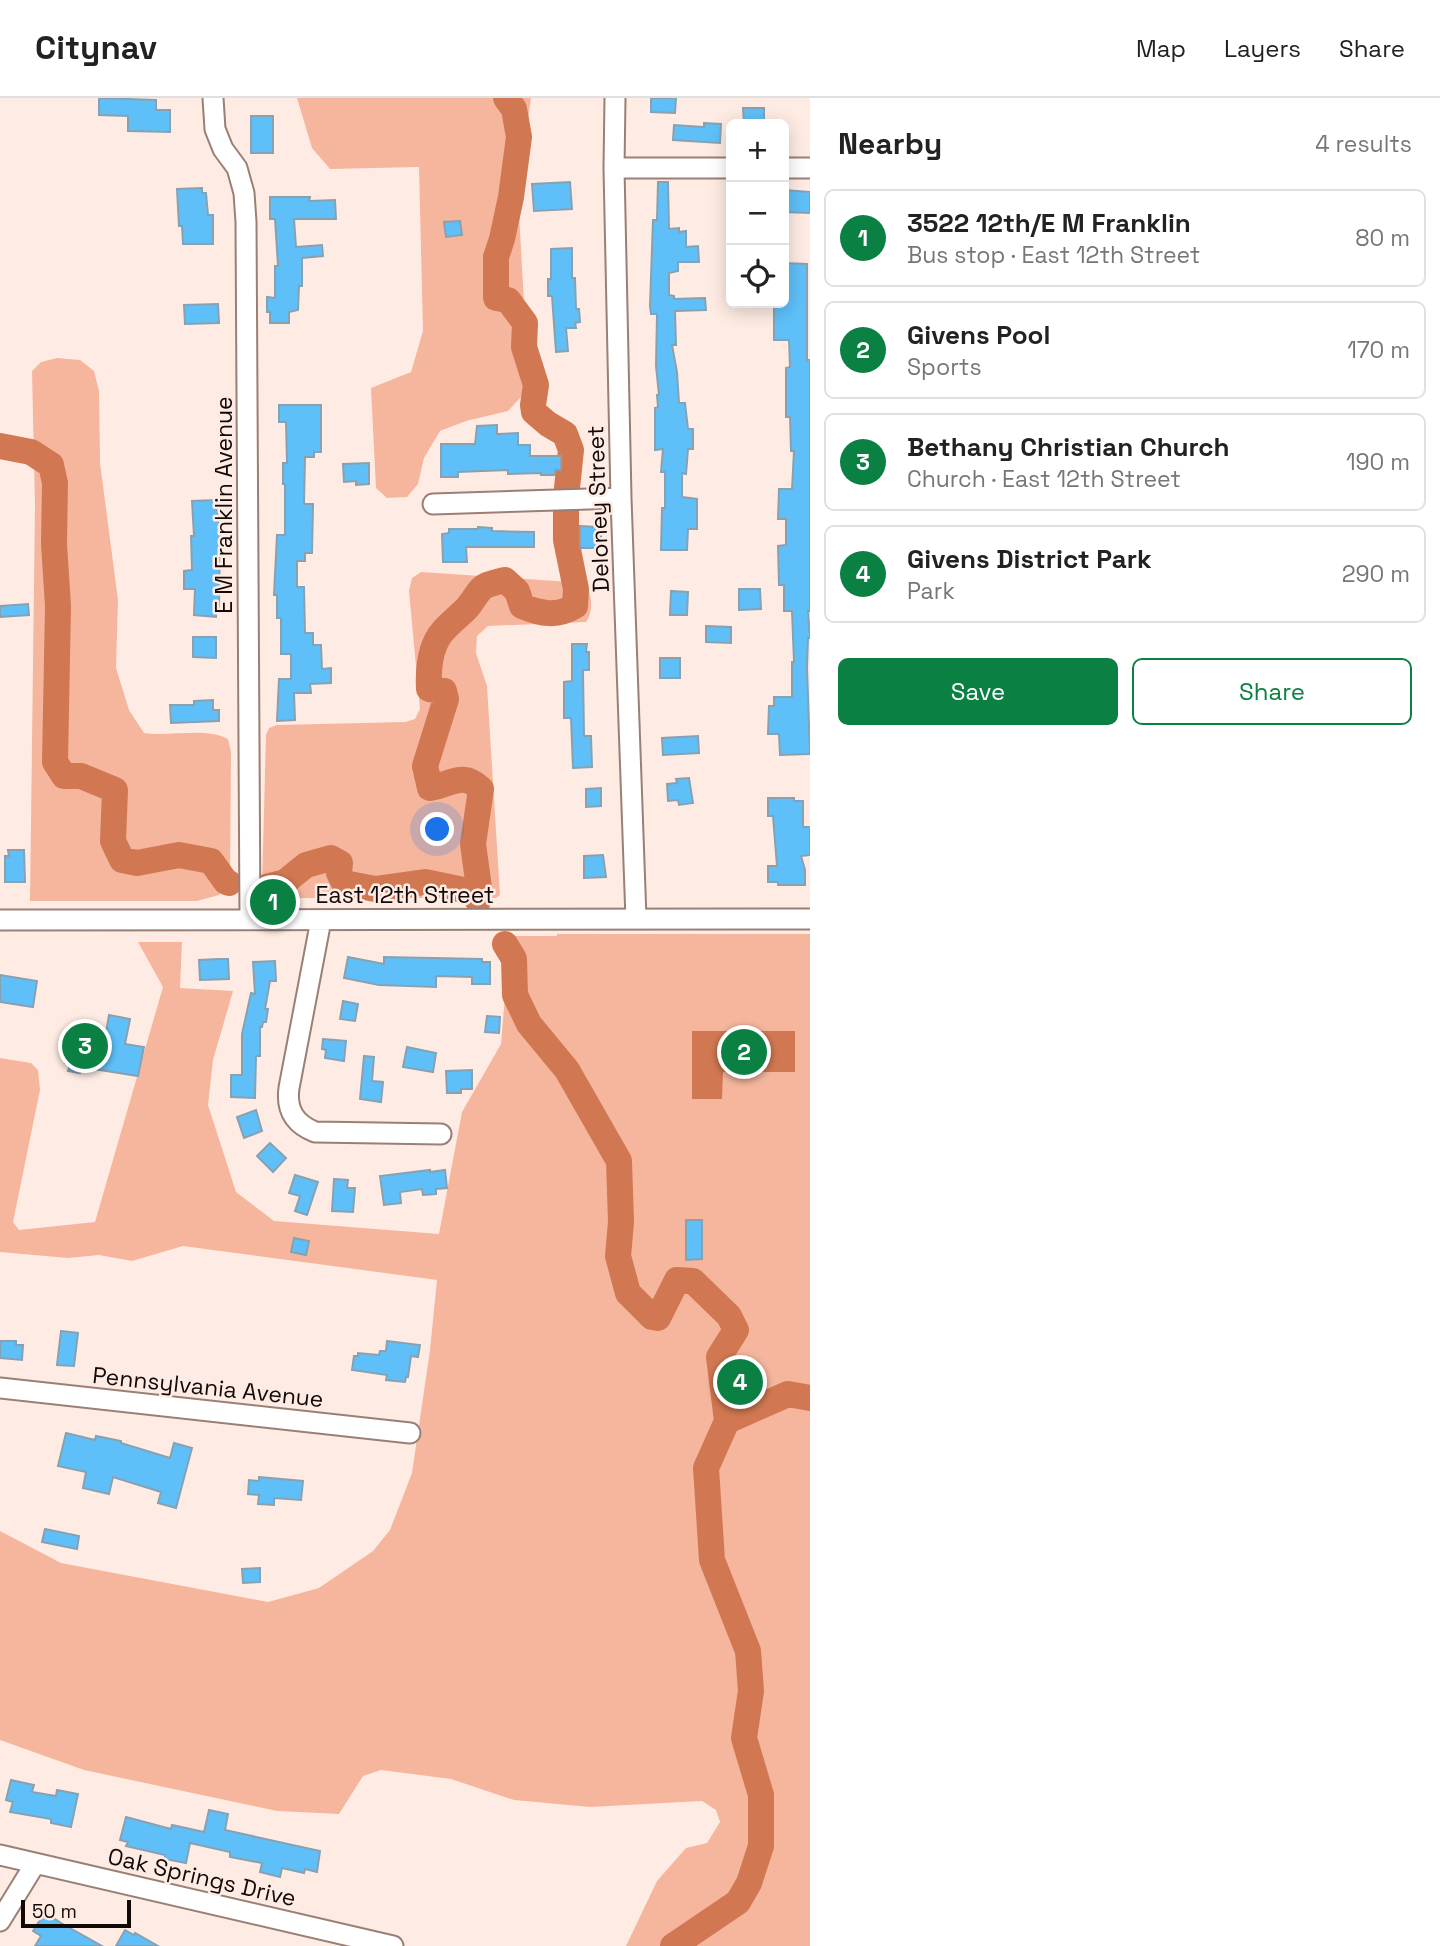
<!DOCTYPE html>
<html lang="en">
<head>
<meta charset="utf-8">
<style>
  body { margin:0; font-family:"Space Grotesk",sans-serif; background:#f2f2f2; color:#222 }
  .controls { position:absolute; right:21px; top:21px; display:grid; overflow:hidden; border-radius:10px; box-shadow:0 4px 18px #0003 }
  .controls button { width:63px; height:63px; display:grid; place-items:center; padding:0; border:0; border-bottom:2px solid #e0e0e0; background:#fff; color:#222; font:35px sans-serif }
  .scale { position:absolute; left:21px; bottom:18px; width:110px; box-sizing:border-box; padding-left:7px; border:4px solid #120906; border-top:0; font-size:19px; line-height:24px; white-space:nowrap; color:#120906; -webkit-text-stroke:5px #feece4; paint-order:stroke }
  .you { position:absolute; left:438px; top:732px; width:24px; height:24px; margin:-18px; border:5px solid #fff; border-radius:50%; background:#1a73e8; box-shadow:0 0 0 10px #1a73e833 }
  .badge { display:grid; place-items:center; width:46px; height:46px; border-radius:50%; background:#0b8043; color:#fff; font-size:23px; font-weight:700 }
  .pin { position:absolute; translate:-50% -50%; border:4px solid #fff; box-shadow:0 2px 7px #0006 }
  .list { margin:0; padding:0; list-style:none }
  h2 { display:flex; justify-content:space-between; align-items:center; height:91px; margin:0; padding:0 28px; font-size:30px }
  h2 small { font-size:23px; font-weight:400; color:#767676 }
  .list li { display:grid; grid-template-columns:46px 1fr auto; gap:21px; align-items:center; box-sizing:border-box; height:98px; margin:0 14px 14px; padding:0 14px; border:2px solid #e0e0e0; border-radius:10px }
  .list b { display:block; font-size:26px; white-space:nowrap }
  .list p { margin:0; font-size:23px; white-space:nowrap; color:#767676 }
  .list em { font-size:23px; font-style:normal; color:#767676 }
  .actions { display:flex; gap:14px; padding:21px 28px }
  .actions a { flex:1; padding:16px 0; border:2px solid #0b8043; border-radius:10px; text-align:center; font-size:24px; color:#0b8043 }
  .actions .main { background:#0b8043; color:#fff }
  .icon { flex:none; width:38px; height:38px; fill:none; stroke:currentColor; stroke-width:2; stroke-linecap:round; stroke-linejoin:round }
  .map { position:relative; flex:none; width:810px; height:1848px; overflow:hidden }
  header { display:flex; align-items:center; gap:42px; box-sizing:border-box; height:98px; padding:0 35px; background:#fff; border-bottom:2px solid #e0e0e0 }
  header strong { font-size:33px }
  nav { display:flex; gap:38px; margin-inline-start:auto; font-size:24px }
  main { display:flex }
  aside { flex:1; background:#fff }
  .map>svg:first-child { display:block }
  .green { fill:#f5b69d }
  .water { fill:#d17852 }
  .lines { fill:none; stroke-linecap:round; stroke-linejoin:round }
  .river { stroke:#d17852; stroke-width:26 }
  .building { fill:#5fc0f9; stroke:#88a1b1; stroke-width:2 }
  .minor-casing { stroke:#9a7f74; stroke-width:23 }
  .minor { stroke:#fff; stroke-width:19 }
  .labels { text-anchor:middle; stroke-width:5; stroke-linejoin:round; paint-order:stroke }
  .street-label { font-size:23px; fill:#120906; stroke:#feece4 }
</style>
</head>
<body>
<header>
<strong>Citynav</strong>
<nav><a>Map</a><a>Layers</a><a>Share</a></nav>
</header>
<main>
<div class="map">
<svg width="810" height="1848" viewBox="0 0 810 1848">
  <rect width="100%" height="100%" fill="#feece4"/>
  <path class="green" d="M297 0H531L518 96 528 279 521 299 508 313 466 323 440 333 424 360 418 386 407 399 387 400 376 390 371 290 411 274 423 233 419 69 330 71 312 50Z
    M57 260 80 262 94 273 99 293 100 365 118 502 116 570 129 612 144 635C171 639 205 629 228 641L231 654 230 783 219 797 197 803H30L35 407 32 273 41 264Z
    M421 474 585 485C592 496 594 512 586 524L488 528 477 538 476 555 487 588 500 797 496 800H267L262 789 266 637 269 630 277 627 405 624 415 621 420 611 409 493 412 480Z
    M557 836H810V1848H626L657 1783 686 1750 707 1745 720 1724 716 1712 702 1703 590 1709 514 1702 451 1681 381 1672 363 1678 339 1716 277 1713 84 1672 0 1642V1433L61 1465 268 1504 319 1490 373 1453 390 1432 412 1375 430 1252 437 1182 183 1148 132 1163 99 1157 68 1160 0 1154V960L31 965 38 972 40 992 13 1124 19 1132 95 1124 163 889 138 844H182L180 890 233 893 213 962 208 1007 236 1094 274 1123 439 1136 462 1014 501 946 510 838H557Z"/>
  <path class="water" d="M692 933H795V974H723L722 1001H692Z"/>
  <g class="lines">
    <path class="river" d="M506 0 514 11 519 39 511 99 502 141 496 159V200L508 202 525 225 524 249 536 287 533 307 534 314 548 326 565 336 571 352 567 390
      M0 348 31 354 51 367 55 385 54 446 58 508 55 664 64 678H81L115 692 113 743 122 762 137 765 179 757 211 763 226 784 229 785
      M266 789 285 784 306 767 331 760 340 765 339 775 344 785 375 791 425 784 473 794 478 803
      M473 794 479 790 473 746 481 691C463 673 452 686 430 690L425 668 446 601 444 593 429 591C428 572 429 549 443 533 450 525 459 518 467 510 484 489 475 489 505 482L517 493 522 508C541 516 557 519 575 508L576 491 566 442V414
      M505 846 514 861 515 897 529 926 567 972 619 1063 621 1124 618 1158 628 1195 652 1219 658 1220 677 1182 693 1183 729 1218 736 1232 719 1259 727 1323
      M673 1848 738 1804 749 1785 761 1748V1697L744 1640 751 1593 748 1553 712 1462 706 1370 727 1323 788 1296 810 1300"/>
  </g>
  <path class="building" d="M99 0 156 2V12H170V34L128 33V18L99 17Z
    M651 0H676L675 15 651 14Z
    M743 10H764V26H744Z
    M251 18H273V55H251Z
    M704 25 721 26 720 45 673 42 674 27 704 29Z
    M570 84 572 111 534 113 532 86Z
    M658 84H668L669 131 679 130V134L686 133V149L698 148 699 164H678V173L669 175V197L674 198V201L705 200 706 212 675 213 676 247H672L677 274 679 305H685L688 331H693V351H688L686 376 682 375V399L697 401V431H688L687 452H661L662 410H665V374H661L663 351 655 352V310L658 309 657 297H659L656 268 657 216H651L650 208 653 122H657Z
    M202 90V95H206L208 117H213V146H183L182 128H179L177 91Z
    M784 92 810 94V115L784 114Z
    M270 99H310L309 103 335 102 336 121H294L296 149 322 147 323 158 302 160V188H299L298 212 289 214V225H270V214H267V199L275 200V168H278L275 121H270Z
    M460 123 462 137 446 139 444 124Z
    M572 150V180H575L576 211H579L580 224 575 225 576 230H566L568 253 556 254 552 198H548V181H551V151Z
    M784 165 807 166V262H810V513H808L810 540H808L807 570 810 656 780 657 779 636H768L769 608H774V599H792V564H794L792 513H784V487H779L778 448 786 447V421H778L779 391H792L794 353H791L790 319H786V270L790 269 789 242H774V205H784Z
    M218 206 219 225 185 226 184 207Z
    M279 307H321V354H314V359H305L304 406H313L312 455H305V463H297V489H304L305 535H313V547H321L322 571 331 570V585L310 586 311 595H294L295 622 277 623 279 581H291V556H281V520H277V497H274L277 437H285V386H283V365H287L286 324H279Z
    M497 327V336L518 335V347H530V358H561V372H555V377H541V375L508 376V372L458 374V379H441V346H475L477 328Z
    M369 365V386L356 387V383L344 384 343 366Z
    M216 402 220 437 219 513H216V519L194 517 195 491H184V473L192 472 191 438H194L192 403Z
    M580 428 597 429V432H601V447H596V450H580Z
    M478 429 492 430V433L534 434V449H466L467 464H443L442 436 449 435V431H478Z
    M739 491H760L761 511 739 512Z
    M671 493 688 494 687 517H670Z
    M28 506 29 517 0 519V508Z
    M706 528 731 529V545L706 544Z
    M193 539H216V560L193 559Z
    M572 546H587L586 554H589V572H583L584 638H591L592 669 573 670 571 620H564V584L572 583Z
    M660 560H680V580H660Z
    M213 602V612H219V623L171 625 170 607H194V603Z
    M698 638 699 655 663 657 662 640Z
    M689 680 693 705 679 707 678 702 668 703 667 686 677 685 676 681Z
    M601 690V708L586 709V691Z
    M768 700H794V703H803V729H810V757L801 758 805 772V787H778V784H768V768H777L773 718H768Z
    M8 752H24L25 784H5V758H9Z
    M603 757 606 779 584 780V758Z
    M348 859 384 866V859L482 861V864H490V886H472V879L436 878V889L379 887 344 880Z
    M219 861H228L229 881 200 882 199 862Z
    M275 863 276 883H270L265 911H268L266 924H263L262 929H260V958H256L255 1000 231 999V977H242V936L251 895 255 896 253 864Z
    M0 877 37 883 33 909 0 904Z
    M343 903 358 906 355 923 340 921Z
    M109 917 130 921 125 946 144 949 138 978 81 969 80 975 68 973 70 966 65 965 71 934 105 940Z
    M487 918 500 919 499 935 485 934Z
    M323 941 346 943 344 963 325 960 326 952 322 951Z
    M407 949 436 955 433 974 403 969Z
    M364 958 374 959 372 983 383 984 381 1004 360 1001Z
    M472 972V991H461V995H447L446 973Z
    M256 1012 262 1033 244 1040 237 1019Z
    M270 1045 286 1060 273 1074 257 1058Z
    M430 1072V1074L445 1072 447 1090 436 1091V1096L423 1097 422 1091 400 1094 401 1105 384 1107 380 1078Z
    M295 1077 318 1084 307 1117 295 1113 300 1098 289 1095Z
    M334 1081 348 1082 347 1090H355L353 1114 332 1113Z
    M686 1122H702V1161L686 1162Z
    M294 1140 309 1143 306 1157 291 1154Z
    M61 1233 78 1235 74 1268 57 1267Z
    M0 1243H16V1247H23L22 1262 0 1260Z
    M387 1243 420 1247 418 1259 411 1258 408 1279H406L405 1284 386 1282 387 1277 352 1272 354 1258H358V1255L379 1257 380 1253H386Z
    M66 1335 95 1342 96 1338 121 1343V1345L170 1360 174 1345 192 1350 176 1410 158 1405 161 1394 113 1379 109 1396 83 1390 86 1374 58 1368Z
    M259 1379 303 1383 301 1402 274 1400V1407L258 1406 259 1397 248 1396 249 1382 259 1383Z
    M45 1431 79 1438 77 1451 42 1444Z
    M260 1470V1484L243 1485 242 1471Z
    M11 1682 34 1687 32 1694 56 1698 57 1692 78 1696 71 1729 51 1725V1721L10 1714 13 1704 6 1702Z
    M209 1712 228 1716 225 1732 320 1753 317 1774 305 1771 304 1775 282 1770 280 1779 260 1774 262 1765 230 1759V1754L190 1745 186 1765 165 1761V1757L126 1748 128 1744 120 1742 126 1719 171 1731 172 1727 204 1734Z
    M45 1814 61 1825 102 1848H35L41 1838 33 1833Z
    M125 1832 134 1837 135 1835 158 1848H116Z"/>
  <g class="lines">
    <g class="minor-casing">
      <path id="minor" d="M213 0 215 31 223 51 237 70 244 95 246 124 250 822
        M615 0 614 70 621 400 636 821
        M614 70H731
        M784 70H810
        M433 406 621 400
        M0 822 810 821
        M321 822 289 990C286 1012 295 1026 315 1034L441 1036
        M0 1290 410 1335
        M0 1757 393 1848
        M0 1823 35 1766"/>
    </g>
    <use href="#minor" class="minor"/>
  </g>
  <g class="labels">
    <g class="street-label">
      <text transform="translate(224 407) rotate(-90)" y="8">E M Franklin Avenue</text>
      <text transform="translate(598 411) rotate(-92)" y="8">Deloney Street</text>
      <text x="405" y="805">East 12th Street</text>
      <text transform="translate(208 1289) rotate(6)" y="8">Pennsylvania Avenue</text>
      <text transform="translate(202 1779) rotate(13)" y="8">Oak Springs Drive</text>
    </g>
  </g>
</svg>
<div class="controls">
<button>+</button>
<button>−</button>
<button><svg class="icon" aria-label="locate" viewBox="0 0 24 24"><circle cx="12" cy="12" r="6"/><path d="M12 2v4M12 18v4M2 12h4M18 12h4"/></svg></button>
</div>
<div class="scale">50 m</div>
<div class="you"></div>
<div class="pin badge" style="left:273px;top:804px">1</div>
<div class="pin badge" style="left:744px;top:954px">2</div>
<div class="pin badge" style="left:85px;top:948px">3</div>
<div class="pin badge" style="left:740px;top:1284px">4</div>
</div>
<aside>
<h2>Nearby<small>4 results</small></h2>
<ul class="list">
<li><span class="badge">1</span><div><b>3522 12th/E M Franklin</b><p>Bus stop · East 12th Street</p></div><em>80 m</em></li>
<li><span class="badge">2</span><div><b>Givens Pool</b><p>Sports</p></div><em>170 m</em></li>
<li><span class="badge">3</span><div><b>Bethany Christian Church</b><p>Church · East 12th Street</p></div><em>190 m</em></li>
<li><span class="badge">4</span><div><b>Givens District Park</b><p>Park</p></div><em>290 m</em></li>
</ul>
<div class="actions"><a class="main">Save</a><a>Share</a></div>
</aside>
</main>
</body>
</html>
